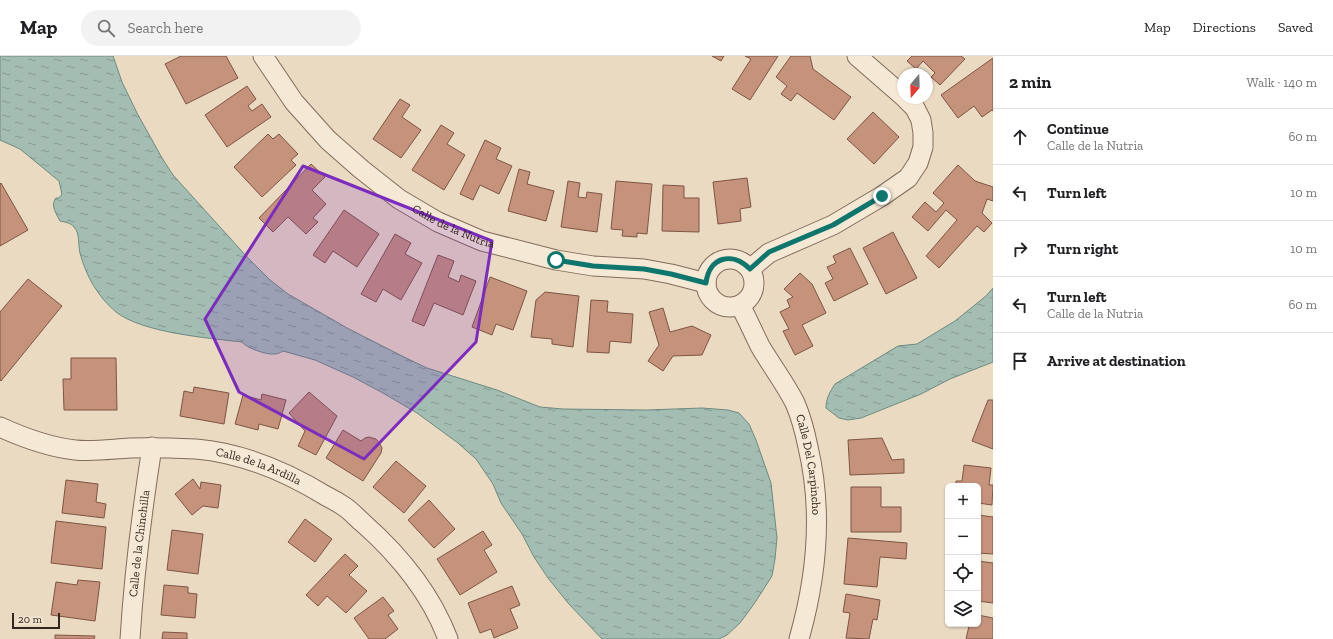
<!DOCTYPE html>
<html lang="en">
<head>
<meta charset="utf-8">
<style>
  body { margin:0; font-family:"Zilla Slab",serif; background:#f2f2f2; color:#202124 }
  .controls { position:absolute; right:12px; bottom:12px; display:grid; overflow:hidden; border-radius:6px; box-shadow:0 1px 3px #0004 }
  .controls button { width:36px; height:36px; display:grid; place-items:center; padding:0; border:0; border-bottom:1px solid #e0e0e0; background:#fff; color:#202124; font:20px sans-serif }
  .compass { position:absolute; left:897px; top:12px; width:36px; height:36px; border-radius:50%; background:#fff; box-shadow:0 1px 3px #0004; rotate:199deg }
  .scale { position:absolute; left:12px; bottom:10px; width:48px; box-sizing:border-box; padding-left:4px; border:2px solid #33261e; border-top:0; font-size:11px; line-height:14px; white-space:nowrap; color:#33261e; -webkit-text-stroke:3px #f2e5d1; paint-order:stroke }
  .stop { position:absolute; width:12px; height:12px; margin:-9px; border:3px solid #0f766e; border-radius:50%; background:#fff }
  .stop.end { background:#0f766e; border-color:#fff; box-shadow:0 1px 4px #0008 }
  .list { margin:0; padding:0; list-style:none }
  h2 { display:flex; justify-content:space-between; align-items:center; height:52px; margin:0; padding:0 16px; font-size:17px }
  h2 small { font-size:13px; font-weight:400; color:#757577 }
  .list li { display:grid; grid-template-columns:26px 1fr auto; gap:12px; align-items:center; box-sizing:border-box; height:56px; padding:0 16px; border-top:1px solid #e0e0e0 }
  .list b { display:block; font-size:15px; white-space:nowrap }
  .list p { margin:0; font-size:13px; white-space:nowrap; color:#757577 }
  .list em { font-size:13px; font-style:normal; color:#757577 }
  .icon { flex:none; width:22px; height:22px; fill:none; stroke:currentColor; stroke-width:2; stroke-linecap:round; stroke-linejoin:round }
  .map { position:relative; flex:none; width:993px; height:583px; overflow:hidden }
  header { display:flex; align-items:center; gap:24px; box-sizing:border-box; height:56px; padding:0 20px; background:#fff; border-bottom:1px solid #e0e0e0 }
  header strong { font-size:19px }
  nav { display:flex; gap:22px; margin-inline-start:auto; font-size:14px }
  .search { width:280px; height:36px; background:#f2f2f2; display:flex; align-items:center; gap:10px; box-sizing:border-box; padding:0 14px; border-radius:22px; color:#757577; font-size:15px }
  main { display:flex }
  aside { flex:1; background:#fff }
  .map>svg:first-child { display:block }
  .water { fill:url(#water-ripples); stroke:#6c8a7f }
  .building { fill:#c5927b; stroke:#7f5443 }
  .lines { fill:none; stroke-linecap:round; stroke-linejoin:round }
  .street-casing { stroke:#826c5b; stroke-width:21 }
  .street { stroke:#f5e8d5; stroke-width:19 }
  .route { stroke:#0f766e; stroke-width:5 }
  .marked { fill:#7b2cbf; fill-opacity:0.2; stroke:#7b2cbf; stroke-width:3; stroke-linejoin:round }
  .labels { text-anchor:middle; stroke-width:3; stroke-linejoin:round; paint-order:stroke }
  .street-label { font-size:12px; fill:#33261e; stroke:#f2e5d1 }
</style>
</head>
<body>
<header>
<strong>Map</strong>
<div class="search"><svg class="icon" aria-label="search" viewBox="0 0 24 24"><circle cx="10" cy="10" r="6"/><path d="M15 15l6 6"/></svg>Search here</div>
<nav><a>Map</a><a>Directions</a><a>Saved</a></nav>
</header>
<main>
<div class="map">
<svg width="993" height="583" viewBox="0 0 993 583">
  <defs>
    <pattern id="water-ripples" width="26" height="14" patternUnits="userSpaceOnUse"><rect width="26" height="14" fill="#a4bdb3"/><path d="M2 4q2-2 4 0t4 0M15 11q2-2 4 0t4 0" fill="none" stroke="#869991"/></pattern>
  </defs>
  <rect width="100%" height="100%" fill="#eadac2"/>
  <path class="water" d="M0 0H113L122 26 137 57 162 102 173 119 248 202 270 224 288 238 347 272 404 301 427 312 497 334 540 351 563 353 646 354 702 352 728 354 739 357 749 368 756 384 771 427 777 482 775 503 772 520 754 548 740 567 727 579 719 583H602L568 547 548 522 534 501 522 478 501 447 493 428 476 403 458 387 417 357 383 337 353 321 315 304 283 295C280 297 277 298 274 298 267 299 246 292 242 286 208 282 143 277 116 256 98 241 86 220 80 197 78 189 80 177 74 171 71 167 65 166 60 165 56 157 50 149 56 142H59L62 138 59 125 20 93 0 84Z
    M993 232V306L950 323 921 338 861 362 848 364 839 362 826 352C826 342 830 336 835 328L898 290 917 288 955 265 986 240Z"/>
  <path class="building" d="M181 0H226L238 22 186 48 165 8Z
    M712 0H724L721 5Z
    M745 0H778L750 44 732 33 751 3Z
    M791 0H810L813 13 851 41 834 64 797 37 791 45 781 38 787 30 776 21Z
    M912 0H961L965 3 940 29 931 21 935 17 923 5 916 13 907 5Z
    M993 2V55L992 54 982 61 974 50 958 62 941 39Z
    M247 30 256 43 248 50 252 55 262 48 271 61 227 91 205 59Z
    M400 43 410 49 402 61 421 74 401 102 373 83Z
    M873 56 899 81 874 108 847 83Z
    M441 69 454 77 447 88 465 99 444 134 412 114Z
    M268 78 273 83 279 78 298 98 291 104 296 109 262 141 234 111Z
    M485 84 501 92 496 103 512 110 499 138 480 129 473 144 460 138Z
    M311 108 325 121 312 134 326 148 313 162 318 166 306 178 288 161 273 176 259 162Z
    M958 109 975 125 993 131V145L987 143 982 157 992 167 984 176 977 170 939 212 926 200 957 164 946 154 928 175 912 161 925 146 936 156 944 147 933 137Z
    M519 113 530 116 527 128 554 135 546 165 508 155Z
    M747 122 751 151 740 153 741 165 718 168 713 126Z
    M568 125 580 127 578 141 586 142 587 136 602 138 597 176 561 171Z
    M616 125 652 128 647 178 637 177V181L622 180 623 174 611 173Z
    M1 127 28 174 0 190V128Z
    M663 129 684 130V142H699V176L662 175Z
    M344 154 379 178 357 211 333 195 325 207 313 199Z
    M893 176 917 222 886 238 863 192Z
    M395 178 411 187 405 198 422 207 401 244 383 233 376 246 361 238Z
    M850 192 868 228 834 245 825 227 833 223 827 211 836 207 833 200Z
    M438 199 454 205 448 221 459 226 461 219 476 225 463 259 434 247 424 270 412 265Z
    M800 217 812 228 826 257 802 269 813 290 795 299 783 275 789 273 780 256 790 251 787 244 793 241 784 233Z
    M490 221 527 235 513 274 496 268 492 279 472 271Z
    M28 223 62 250 1 325 0 324V256Z
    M545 236 579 240 573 291 552 288V283L531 281 536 244Z
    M591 244 608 245 607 256 633 258 631 287 610 285 609 297 587 296Z
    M663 252 670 276 692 270 711 279 702 299 673 300 663 315 648 305 659 289 649 256Z
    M71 302H116L117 354H64L63 323H71Z
    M194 331 229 337 224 368 180 360 184 335 193 337Z
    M309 336 337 360 316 399 298 390 305 375 289 357Z
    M262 338 286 344 278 373 259 368 258 374 235 368 243 339 261 344Z
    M988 344H993V393L972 385Z
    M343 374 361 385 365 382 369 381 376 383 380 388 382 392 381 397 363 425 326 402Z
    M882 382 892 404 904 403V417L850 419 848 384Z
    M396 405 426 430 404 457 373 431Z
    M964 409 991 412 989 429H993L992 449 978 447V430H956V425H962Z
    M193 423 200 433 201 426 221 429 218 452 203 450 192 459 175 438Z
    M66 424 98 428 96 446 106 448 104 462 62 457Z
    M851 431H881V451H901V476H851Z
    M429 444 455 473 434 492 408 464Z
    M978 459 993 461V498L978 497Z
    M305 463 332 483 315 506 288 486Z
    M56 465 106 471 102 513 51 507Z
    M172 474 203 478 198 518 167 514Z
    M483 475 492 489 484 494 497 516 460 539 437 503Z
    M848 482 907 487 906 503 880 501 877 531 844 528Z
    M345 498 358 510 349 519 367 535 346 557 327 540 318 550 306 539Z
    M978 505 993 507V547L978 545Z
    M78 524 100 526 95 565 51 559 56 526 77 529Z
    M164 529 188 531V537L197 538 195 562 161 559Z
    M512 530 520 549 510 553 518 572 494 582 491 573 480 577 468 547Z
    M846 538 880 544 877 564 873 563 869 583 846 582 850 557 843 556Z
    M383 541 394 555 388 559 398 573 385 583H369L354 562Z
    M978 559 993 562V583H966L969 570 961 568H978Z
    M163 576 187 577V583H162Z
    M55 579 95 580 94 583H55Z"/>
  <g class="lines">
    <g class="street-casing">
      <g id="street">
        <path id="s1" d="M263 0 294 46 328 84 361 113 399 143 438 166 482 185 556 204 593 210 644 213 671 218 706 227"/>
        <path d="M857 0 903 40"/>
        <circle cx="730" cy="227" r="24"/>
        <path d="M750 213 769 197 833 169 882 140 908 122 918 107 923 91V77L921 64 915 52 905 42"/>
        <path id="s2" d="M740 249C747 262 753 276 760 290 771 309 785 327 795 347 801 361 805 376 808 391 823 455 817 520 799 583"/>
        <path id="s3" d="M0 371C24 382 49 391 75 394 93 396 112 393 130 392 152 391 174 392 196 393 242 397 287 416 326 440 332 443 339 447 345 451 351 455 357 462 363 467 398 498 431 538 448 583"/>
        <path id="s4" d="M130 583C134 518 142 455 152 391"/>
      </g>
    </g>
    <use href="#street" class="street"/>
  </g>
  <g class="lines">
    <path class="route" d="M556 204 593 210 644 213 671 218 706 227C709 201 732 195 750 213L769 196 833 169 882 140"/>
  </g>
  <path class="marked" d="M303 110 492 185 476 286 364 403 239 336 205 263Z"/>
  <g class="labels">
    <g class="street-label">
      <text dy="4" stroke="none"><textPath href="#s1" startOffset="260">Calle de la Nutria</textPath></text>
      <text dy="4" stroke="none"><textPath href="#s2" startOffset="176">Calle Del Carpincho</textPath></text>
      <text dy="4" stroke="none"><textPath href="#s3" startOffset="265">Calle de la Ardilla</textPath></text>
      <text dy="4" stroke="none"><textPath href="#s4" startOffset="96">Calle de la Chinchilla</textPath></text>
    </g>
  </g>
</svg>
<div class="controls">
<button>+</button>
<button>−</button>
<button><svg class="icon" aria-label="locate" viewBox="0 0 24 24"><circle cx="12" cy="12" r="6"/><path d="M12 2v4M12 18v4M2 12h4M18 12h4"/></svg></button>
<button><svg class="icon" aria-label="layers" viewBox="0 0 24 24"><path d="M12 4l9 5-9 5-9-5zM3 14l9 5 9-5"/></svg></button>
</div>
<svg class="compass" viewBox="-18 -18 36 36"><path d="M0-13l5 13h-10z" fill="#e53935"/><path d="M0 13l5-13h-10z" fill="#757577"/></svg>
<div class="scale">20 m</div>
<div class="stop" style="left:556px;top:204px"></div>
<div class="stop end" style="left:882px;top:140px"></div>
</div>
<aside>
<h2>2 min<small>Walk · 140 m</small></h2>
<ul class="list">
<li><svg class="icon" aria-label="ahead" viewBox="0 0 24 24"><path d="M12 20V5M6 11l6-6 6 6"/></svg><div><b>Continue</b><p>Calle de la Nutria</p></div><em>60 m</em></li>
<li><svg class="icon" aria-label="left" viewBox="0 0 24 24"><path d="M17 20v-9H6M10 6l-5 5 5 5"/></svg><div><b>Turn left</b></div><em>10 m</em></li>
<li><svg class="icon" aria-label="right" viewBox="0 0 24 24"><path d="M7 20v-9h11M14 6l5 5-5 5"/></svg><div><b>Turn right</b></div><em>10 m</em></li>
<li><svg class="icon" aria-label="left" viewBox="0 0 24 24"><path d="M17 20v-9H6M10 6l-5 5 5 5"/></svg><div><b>Turn left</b><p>Calle de la Nutria</p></div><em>60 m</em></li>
<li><svg class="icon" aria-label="arrive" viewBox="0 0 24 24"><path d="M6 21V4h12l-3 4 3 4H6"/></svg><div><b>Arrive at destination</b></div></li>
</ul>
</aside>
</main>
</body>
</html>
